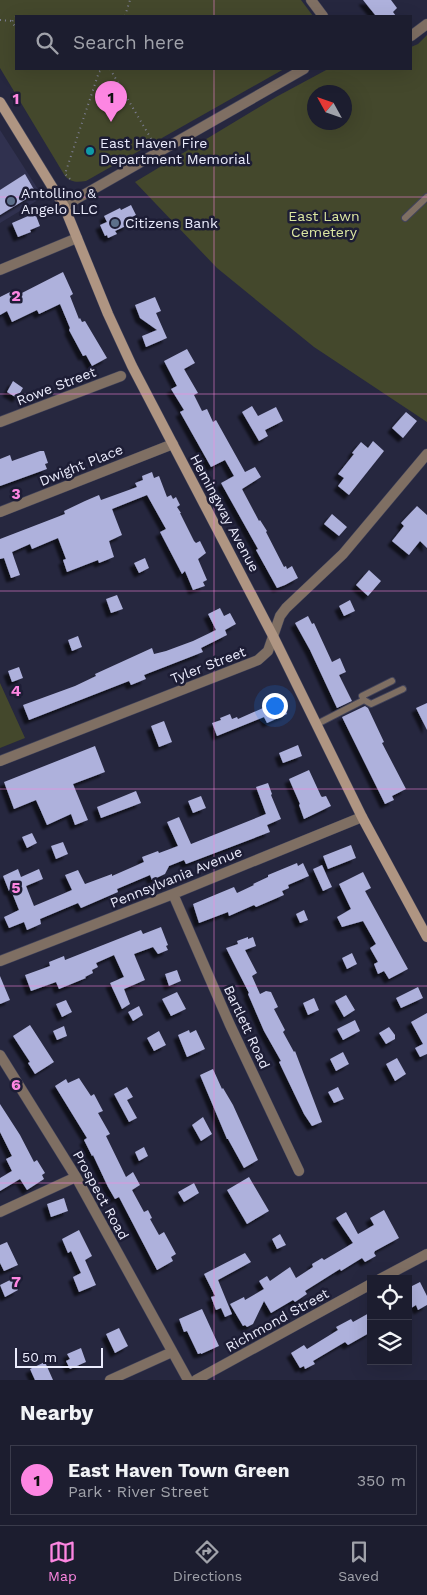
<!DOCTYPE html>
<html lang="en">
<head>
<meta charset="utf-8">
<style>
  body { margin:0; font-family:"Work Sans",sans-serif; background:#292a3b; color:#f1f3f6 }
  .controls { position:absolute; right:15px; bottom:15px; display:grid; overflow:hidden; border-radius:0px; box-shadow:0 5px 20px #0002 }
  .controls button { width:45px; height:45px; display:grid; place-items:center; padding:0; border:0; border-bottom:1px solid #3a3b4b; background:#1c1d2f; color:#f1f3f6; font:25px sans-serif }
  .compass { position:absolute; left:307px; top:85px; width:45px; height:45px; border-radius:50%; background:#1c1d2f; box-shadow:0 5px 20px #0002; rotate:310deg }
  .scale { position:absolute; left:15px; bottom:12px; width:88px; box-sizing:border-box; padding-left:5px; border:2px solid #ebecfd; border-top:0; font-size:14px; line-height:18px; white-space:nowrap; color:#ebecfd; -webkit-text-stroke:4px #1d1d35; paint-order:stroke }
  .you { position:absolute; left:274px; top:705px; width:18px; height:18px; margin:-12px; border:4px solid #fff; border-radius:50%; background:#1a73e8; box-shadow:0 0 0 8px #1a73e833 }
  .badge { display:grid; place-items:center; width:32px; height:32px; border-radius:50%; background:#fd86e2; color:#111; font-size:16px; font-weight:700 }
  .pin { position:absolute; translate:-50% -41px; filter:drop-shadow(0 1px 2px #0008) }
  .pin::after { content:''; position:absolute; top:26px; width:18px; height:15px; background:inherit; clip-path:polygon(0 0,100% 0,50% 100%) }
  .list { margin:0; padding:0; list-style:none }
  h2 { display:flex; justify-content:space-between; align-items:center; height:65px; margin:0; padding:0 20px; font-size:21px }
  h2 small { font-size:16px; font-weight:400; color:#a0a2aa }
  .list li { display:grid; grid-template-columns:32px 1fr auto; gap:15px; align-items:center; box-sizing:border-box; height:70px; margin:0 10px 10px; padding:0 10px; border:1px solid #3a3b4b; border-radius:0px }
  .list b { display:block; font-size:19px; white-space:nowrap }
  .list p { margin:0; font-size:16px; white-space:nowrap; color:#a0a2aa }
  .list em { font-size:16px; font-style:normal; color:#a0a2aa }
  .icon { flex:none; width:28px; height:28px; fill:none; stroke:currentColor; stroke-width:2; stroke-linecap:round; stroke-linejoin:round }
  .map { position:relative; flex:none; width:427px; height:1380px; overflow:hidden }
  .search { position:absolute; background:#1c1d2f; box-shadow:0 5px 20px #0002; left:15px; right:15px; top:15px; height:55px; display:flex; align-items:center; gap:12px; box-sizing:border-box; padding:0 18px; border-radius:0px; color:#a0a2aa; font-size:19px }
  .sheet { height:145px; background:#1c1d2f }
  nav { display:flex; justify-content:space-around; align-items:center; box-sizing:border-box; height:70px; border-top:1px solid #3a3b4b; background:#1c1d2f; font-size:14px; color:#a0a2aa }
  nav a { display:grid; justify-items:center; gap:2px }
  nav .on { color:#fd86e2 }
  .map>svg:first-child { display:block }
  .built { fill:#30314f }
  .green { fill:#44482c; fill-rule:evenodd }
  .building { fill:#aeb1dc; filter:url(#shadow) }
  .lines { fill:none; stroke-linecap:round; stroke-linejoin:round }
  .service-casing { stroke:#42435a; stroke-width:8 }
  .minor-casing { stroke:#42435a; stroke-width:11 }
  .secondary-casing { stroke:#42435a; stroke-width:11 }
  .path { stroke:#7d7e93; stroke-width:2; stroke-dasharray:1 4; stroke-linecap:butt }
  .service { stroke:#7f6f63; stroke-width:6 }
  .minor { stroke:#7f6f63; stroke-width:10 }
  .secondary { stroke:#af9582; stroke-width:10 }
  .grid { fill:none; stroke:#fd86e2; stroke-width:1; stroke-opacity:0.55 }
  .culture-dot { fill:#0f9aa8; stroke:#1d1d35; stroke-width:2 }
  .service-dot { fill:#5c6f8a; stroke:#1d1d35; stroke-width:2 }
  .labels { text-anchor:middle; stroke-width:5; stroke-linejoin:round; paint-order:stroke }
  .poi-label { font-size:14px; fill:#ebecfd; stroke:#1d1d35; text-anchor:start }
  .park-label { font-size:14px; fill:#dce7a1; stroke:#1d1d35 }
  .street-label { font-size:14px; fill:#ebecfd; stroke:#1d1d35 }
  .grid-label { font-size:16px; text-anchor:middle; font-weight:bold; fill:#fd86e2; stroke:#1d1d35; stroke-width:5; stroke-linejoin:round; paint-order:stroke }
</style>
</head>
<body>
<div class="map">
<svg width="427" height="1380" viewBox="0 0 427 1380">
  <defs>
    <filter id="shadow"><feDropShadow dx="-4.5" dy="4.5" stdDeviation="1" flood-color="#0009"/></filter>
  </defs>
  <rect width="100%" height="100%" fill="#26273f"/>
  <path class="built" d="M0 130 43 197 0 223Z"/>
  <path class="green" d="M0 0H301L313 16H16V69H284L86 181C78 182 71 183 65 176L0 68Z
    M427 35V422L314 347 217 268 135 182 276 97 328 69H411V47L418 44ZM314 92H344V122H314Z
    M0 683 25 738 0 748Z"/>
  <path class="building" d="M363 0H391L397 8 393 12 396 16H376Z
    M25 174 36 193 0 215V190Z
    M131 205 136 215 126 220 128 225 115 231 117 234 108 238 107 235 105 236 100 225 107 222 104 216 120 208 121 210Z
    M35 213 40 226 30 230 31 232 18 237 12 223Z
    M63 272 73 294 70 296 79 319 80 318 82 322 85 321 107 358 92 366 86 355 83 356 69 330 70 328 60 304 39 314 37 310 12 322 7 311 0 315V297L12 291 16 296Z
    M155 297 161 311 156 313 167 338 146 347 142 336 157 330 140 318 135 305Z
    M187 349 195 363 184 369 198 393 194 395 202 411 207 409 213 422 216 420 245 472 255 467 261 477 242 489 259 521 260 520 267 531 266 532 284 567 286 566 287 569 292 566 298 578 285 585 277 588 256 550 258 549 221 483 234 476 225 460 211 467 180 412 184 410 171 389 177 386 164 361Z
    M13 381 23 388 17 398 7 392Z
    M252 406 258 416 276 407 283 421 265 430 268 436 259 441 242 412Z
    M406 412 417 421 403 438 392 428Z
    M373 441 384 451 349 495 338 486 344 478 338 474 354 454 352 453 361 442 368 448Z
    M40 451H44L48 463 45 464 47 469 0 486V459L10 455 12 461Z
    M152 472 154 478 159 476 167 497 171 495 173 499 176 497 180 505 177 507 181 513H180L194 541 196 543 200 541 206 553 198 559 207 580 203 582 205 586 193 590 185 571 182 574 160 532 166 529 147 495 112 509 122 535 109 541 114 557 99 563 98 560 67 572 63 560 66 559 58 538 32 549 30 544 12 552 20 575 11 578 4 558 0 559V539L65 514 64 511 85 501 99 495 101 500 137 487 135 483 143 480 142 476Z
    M417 506 427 515V548L420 541 409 555 392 541 404 526 401 523Z
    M332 514 347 527 339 536 324 524Z
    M145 558 149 568 139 573 134 563Z
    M369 570 381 581 368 596 356 585Z
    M117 595 123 609 111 613 106 599Z
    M350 600 355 611 344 616 339 606Z
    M220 608 224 616 230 613 236 624 225 630 227 635 201 648 203 652 144 675 146 679 131 685 129 681 29 720 23 705 75 686 96 676 95 674 152 648 154 654 166 651 193 641 216 630 208 614Z
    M308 616 312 624 314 623 332 662 340 658 346 672 339 675 352 701 337 708 310 650 295 623Z
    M78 636 82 647 72 651 68 640Z
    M19 667 23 678 12 682 8 671Z
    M281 700 287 714 267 723 264 717 217 736 212 723 221 720 220 718 230 714 232 719 237 717 238 719Z
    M427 703V730L416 708Z
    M365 706 368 708 384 742 382 743 406 789 392 796 394 800 385 804 342 717Z
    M164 721 172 742 159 747 151 726Z
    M298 745 302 756 283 763 279 753Z
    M95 746 105 772 73 784 88 820 75 825 71 814 47 825 36 800 14 809 4 782Z
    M309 770 321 796 322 797 326 796 331 806 304 819 299 805 300 804 289 779Z
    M268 783 272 794 271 795 281 819 267 825 270 832 186 864 184 860 169 866 165 874 152 880 150 875 117 889 118 892 81 908 78 903 40 919 41 924 27 930 24 922 9 928 4 917 19 910 11 890 9 891 3 876 18 869 21 877 39 869 43 879 26 886 34 906 72 890 65 875 78 870 85 884 112 874V876L144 862 142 857 158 851 159 853 178 846 167 822 179 817 191 844 266 814 256 787Z
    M136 791 141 803 101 818 97 807Z
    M201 796 206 808 193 813 188 801Z
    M32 833 37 843 27 848 22 837Z
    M63 842 68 854 56 859 51 846Z
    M351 845 356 858 328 869 323 856Z
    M297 863 298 866 303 863 309 876 288 885 289 888 282 891 284 895 256 907 254 905 229 916 228 912 199 923 193 904 234 887 237 893 254 885 253 884 268 877V875Z
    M322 865 332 887 323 891 313 869Z
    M363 872 371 888 365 891 408 969 389 979 384 971 378 974 374 964 378 962 370 948 376 944 363 921 342 927 337 917 351 909 339 884Z
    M304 910 308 920 300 923 296 914Z
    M161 927 168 945 166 946 168 950 158 954 153 947 134 954 145 980 124 989 130 1004 122 1009 110 983 124 977 114 955 96 963 98 967 92 970 93 973 85 977 86 978 59 989 56 982 31 991 25 975 50 966 49 962 64 956 65 960 141 930 143 934Z
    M248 937V939L253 937 256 946 245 950 257 973 252 976 260 994 266 991 271 992 278 1007 274 1009 285 1030 283 1032 294 1052 295 1051 322 1122 312 1126 304 1114 279 1062 281 1061 264 1031 248 994 249 993 226 948 238 944 237 941Z
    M352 953 357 964 347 969 342 958Z
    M177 970 181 981 169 986 165 974Z
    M0 976 10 1000 0 1004Z
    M418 987 423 998 401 1008 396 998Z
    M177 992 186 1009 171 1016 162 999Z
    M346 995 355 1010 344 1017 335 1001Z
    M314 998 319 1010 308 1015 303 1003Z
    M66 1000 72 1012 62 1017 56 1004Z
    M139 1006 143 1015 133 1021 128 1012Z
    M427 1013V1054L420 1057 415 1048 423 1044 411 1022Z
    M355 1020 360 1031 343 1040 337 1029Z
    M30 1025 54 1062 35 1074 28 1063 30 1062 13 1036Z
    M64 1026 67 1036 57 1040 53 1031Z
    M389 1027 395 1035V1039L386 1044 379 1033Z
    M189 1030 190 1033 196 1030 205 1049 187 1057 178 1035Z
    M159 1031 166 1045 154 1051 147 1038Z
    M343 1052 349 1064 336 1071 330 1059Z
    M397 1058 406 1074 395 1081 386 1064Z
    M213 1069 222 1089 223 1088 233 1105 258 1160 244 1168 228 1139H227L200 1075Z
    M79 1078 91 1096 94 1094 103 1111 98 1113 110 1134 106 1136 126 1177 133 1172 140 1185 132 1190 144 1212 148 1210 152 1218 150 1219 159 1235 164 1232 176 1254 171 1257 173 1261 157 1270 119 1197 115 1199 108 1187 93 1155 92 1156 84 1140 87 1138 55 1086 66 1079 68 1083Z
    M127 1087 133 1097 127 1100 137 1118 129 1122 114 1094Z
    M338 1087 344 1099 334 1103 328 1092Z
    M0 1104 20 1135 34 1162 37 1160 45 1173 42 1175 44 1179 27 1190 20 1179 0 1191V1178L12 1171 6 1159 12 1156 0 1132Z
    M203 1117 212 1134 201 1141 192 1125Z
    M144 1147 148 1156 139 1161 135 1152Z
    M249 1177 269 1211 247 1224 227 1190Z
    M194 1183 199 1193 184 1202 178 1192Z
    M64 1198 68 1211 51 1217 47 1204Z
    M384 1210 399 1238 375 1251 374 1253 376 1256 365 1262 362 1258 341 1271 340 1269 305 1291 307 1294 295 1302 293 1300 271 1313 264 1301 253 1324 247 1327 245 1325 243 1326 230 1304 244 1297 245 1300 264 1289 259 1281 267 1276 270 1281 290 1267 296 1278 313 1267 312 1264 322 1258 324 1260 353 1243 336 1218 346 1212 358 1234 374 1225 370 1218Z
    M79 1230 92 1256 85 1260 96 1285 79 1292 73 1277 81 1273 71 1251 68 1253 62 1239Z
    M280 1234 286 1245 277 1249 272 1239Z
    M7 1242 18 1265 4 1271 0 1263V1245Z
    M245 1253 251 1262 218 1280 232 1314 225 1317 221 1308 216 1310 211 1297 215 1296 204 1274Z
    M12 1279 18 1290 5 1297 0 1285Z
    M420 1282 427 1296V1305L418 1310 416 1305 408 1310V1288Z
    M202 1309 219 1346 201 1354V1353L198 1354 187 1331 184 1332 179 1319Z
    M371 1312V1332L348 1345 345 1342 313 1361 315 1364 305 1369 304 1366 300 1368 291 1353 304 1345 307 1349 338 1330 336 1327 351 1319 353 1322Z
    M119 1328 128 1346 115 1353 106 1334Z
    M81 1348 86 1362 70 1369 66 1361 70 1359 67 1354Z
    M45 1362 53 1380H35L30 1369Z"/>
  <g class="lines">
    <g class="service-casing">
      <path id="service" d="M405 218 427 197
        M364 700 371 704 403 689
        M317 724 364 700 362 696 392 681"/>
    </g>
    <g class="minor-casing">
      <path id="minor" d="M311 0 323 16
        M411 36 427 24
        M64 206 304 69
        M0 270 77 238
        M0 422 121 376
        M0 512 173 444
        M0 761 258 660 268 651 280 616 286 608 343 554 427 454
        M173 894 230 1025 299 1171
        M0 961 173 894 362 817
        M0 1055 76 1177 188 1380
        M0 1212 76 1177
        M380 1279 427 1254
        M110 1380 172 1352
        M196 1380 371 1284"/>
    </g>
    <g class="secondary-casing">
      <path id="secondary" d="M0 102 64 206 108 314 132 366 273 636 362 817 427 937"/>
    </g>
    <path class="path" d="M125 16 130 0
      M16 17 13 19 12 23 16 27
      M0 20 12 21
      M110 69 153 142
      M70 179 65 174 99 72 103 69"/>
    <use href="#service" class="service"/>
    <use href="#minor" class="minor"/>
    <use href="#secondary" class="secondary"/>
  </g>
  <path class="grid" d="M214 0V16M214 69V1380M0 197H427M0 394H427M0 591H427M0 789H427M0 986H427M0 1183H427"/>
  <circle class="culture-dot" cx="90" cy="151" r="5"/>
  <g class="service-dot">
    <circle cx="11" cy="201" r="5"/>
    <circle cx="115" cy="223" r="5"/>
  </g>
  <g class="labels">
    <g class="poi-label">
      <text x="100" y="148">East Haven Fire<tspan x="100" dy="16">Department Memorial</tspan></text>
      <text x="21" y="198">Antollino &amp;<tspan x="21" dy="16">Angelo LLC</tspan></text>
      <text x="125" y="228">Citizens Bank</text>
    </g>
    <g class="park-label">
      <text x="324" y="221">East Lawn<tspan x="324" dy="16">Cemetery</tspan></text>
    </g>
    <g class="street-label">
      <text transform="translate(56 386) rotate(-21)" y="5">Rowe Street</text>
      <text transform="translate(81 465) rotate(-22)" y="5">Dwight Place</text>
      <text transform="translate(225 513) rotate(62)" y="5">Hemingway Avenue</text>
      <text transform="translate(208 665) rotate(-21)" y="5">Tyler Street</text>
      <text transform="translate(176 877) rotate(-22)" y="5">Pennsylvania Avenue</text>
      <text transform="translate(247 1027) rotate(65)" y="5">Bartlett Road</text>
      <text transform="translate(101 1195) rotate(61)" y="5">Prospect Road</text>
      <text transform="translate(277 1320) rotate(-29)" y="5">Richmond Street</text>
    </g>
  </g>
  <g class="grid-label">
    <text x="16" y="104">1</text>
    <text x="16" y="301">2</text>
    <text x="16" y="499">3</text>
    <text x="16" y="696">4</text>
    <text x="16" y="893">5</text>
    <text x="16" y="1090">6</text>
    <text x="16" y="1287">7</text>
  </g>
</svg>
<div class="controls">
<button><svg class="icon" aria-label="locate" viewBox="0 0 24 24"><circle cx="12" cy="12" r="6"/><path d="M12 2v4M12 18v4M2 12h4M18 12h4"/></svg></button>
<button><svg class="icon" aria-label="layers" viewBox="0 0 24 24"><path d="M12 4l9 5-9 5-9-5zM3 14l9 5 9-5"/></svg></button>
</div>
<svg class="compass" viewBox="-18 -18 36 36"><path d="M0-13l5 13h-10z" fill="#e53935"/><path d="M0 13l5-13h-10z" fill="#a0a2aa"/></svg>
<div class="scale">50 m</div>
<div class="you"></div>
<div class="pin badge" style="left:111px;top:122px">1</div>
<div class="search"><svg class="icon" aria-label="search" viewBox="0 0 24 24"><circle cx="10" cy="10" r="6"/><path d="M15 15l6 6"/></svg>Search here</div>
</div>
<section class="sheet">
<h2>Nearby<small></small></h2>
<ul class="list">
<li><span class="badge">1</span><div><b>East Haven Town Green</b><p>Park · River Street</p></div><em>350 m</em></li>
</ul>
</section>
<nav>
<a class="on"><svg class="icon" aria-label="map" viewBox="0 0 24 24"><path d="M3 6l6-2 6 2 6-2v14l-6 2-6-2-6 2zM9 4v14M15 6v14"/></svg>Map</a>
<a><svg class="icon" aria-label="directions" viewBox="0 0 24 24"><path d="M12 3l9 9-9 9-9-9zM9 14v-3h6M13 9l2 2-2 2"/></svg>Directions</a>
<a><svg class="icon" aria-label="saved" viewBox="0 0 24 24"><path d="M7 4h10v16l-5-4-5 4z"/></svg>Saved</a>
</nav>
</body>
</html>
